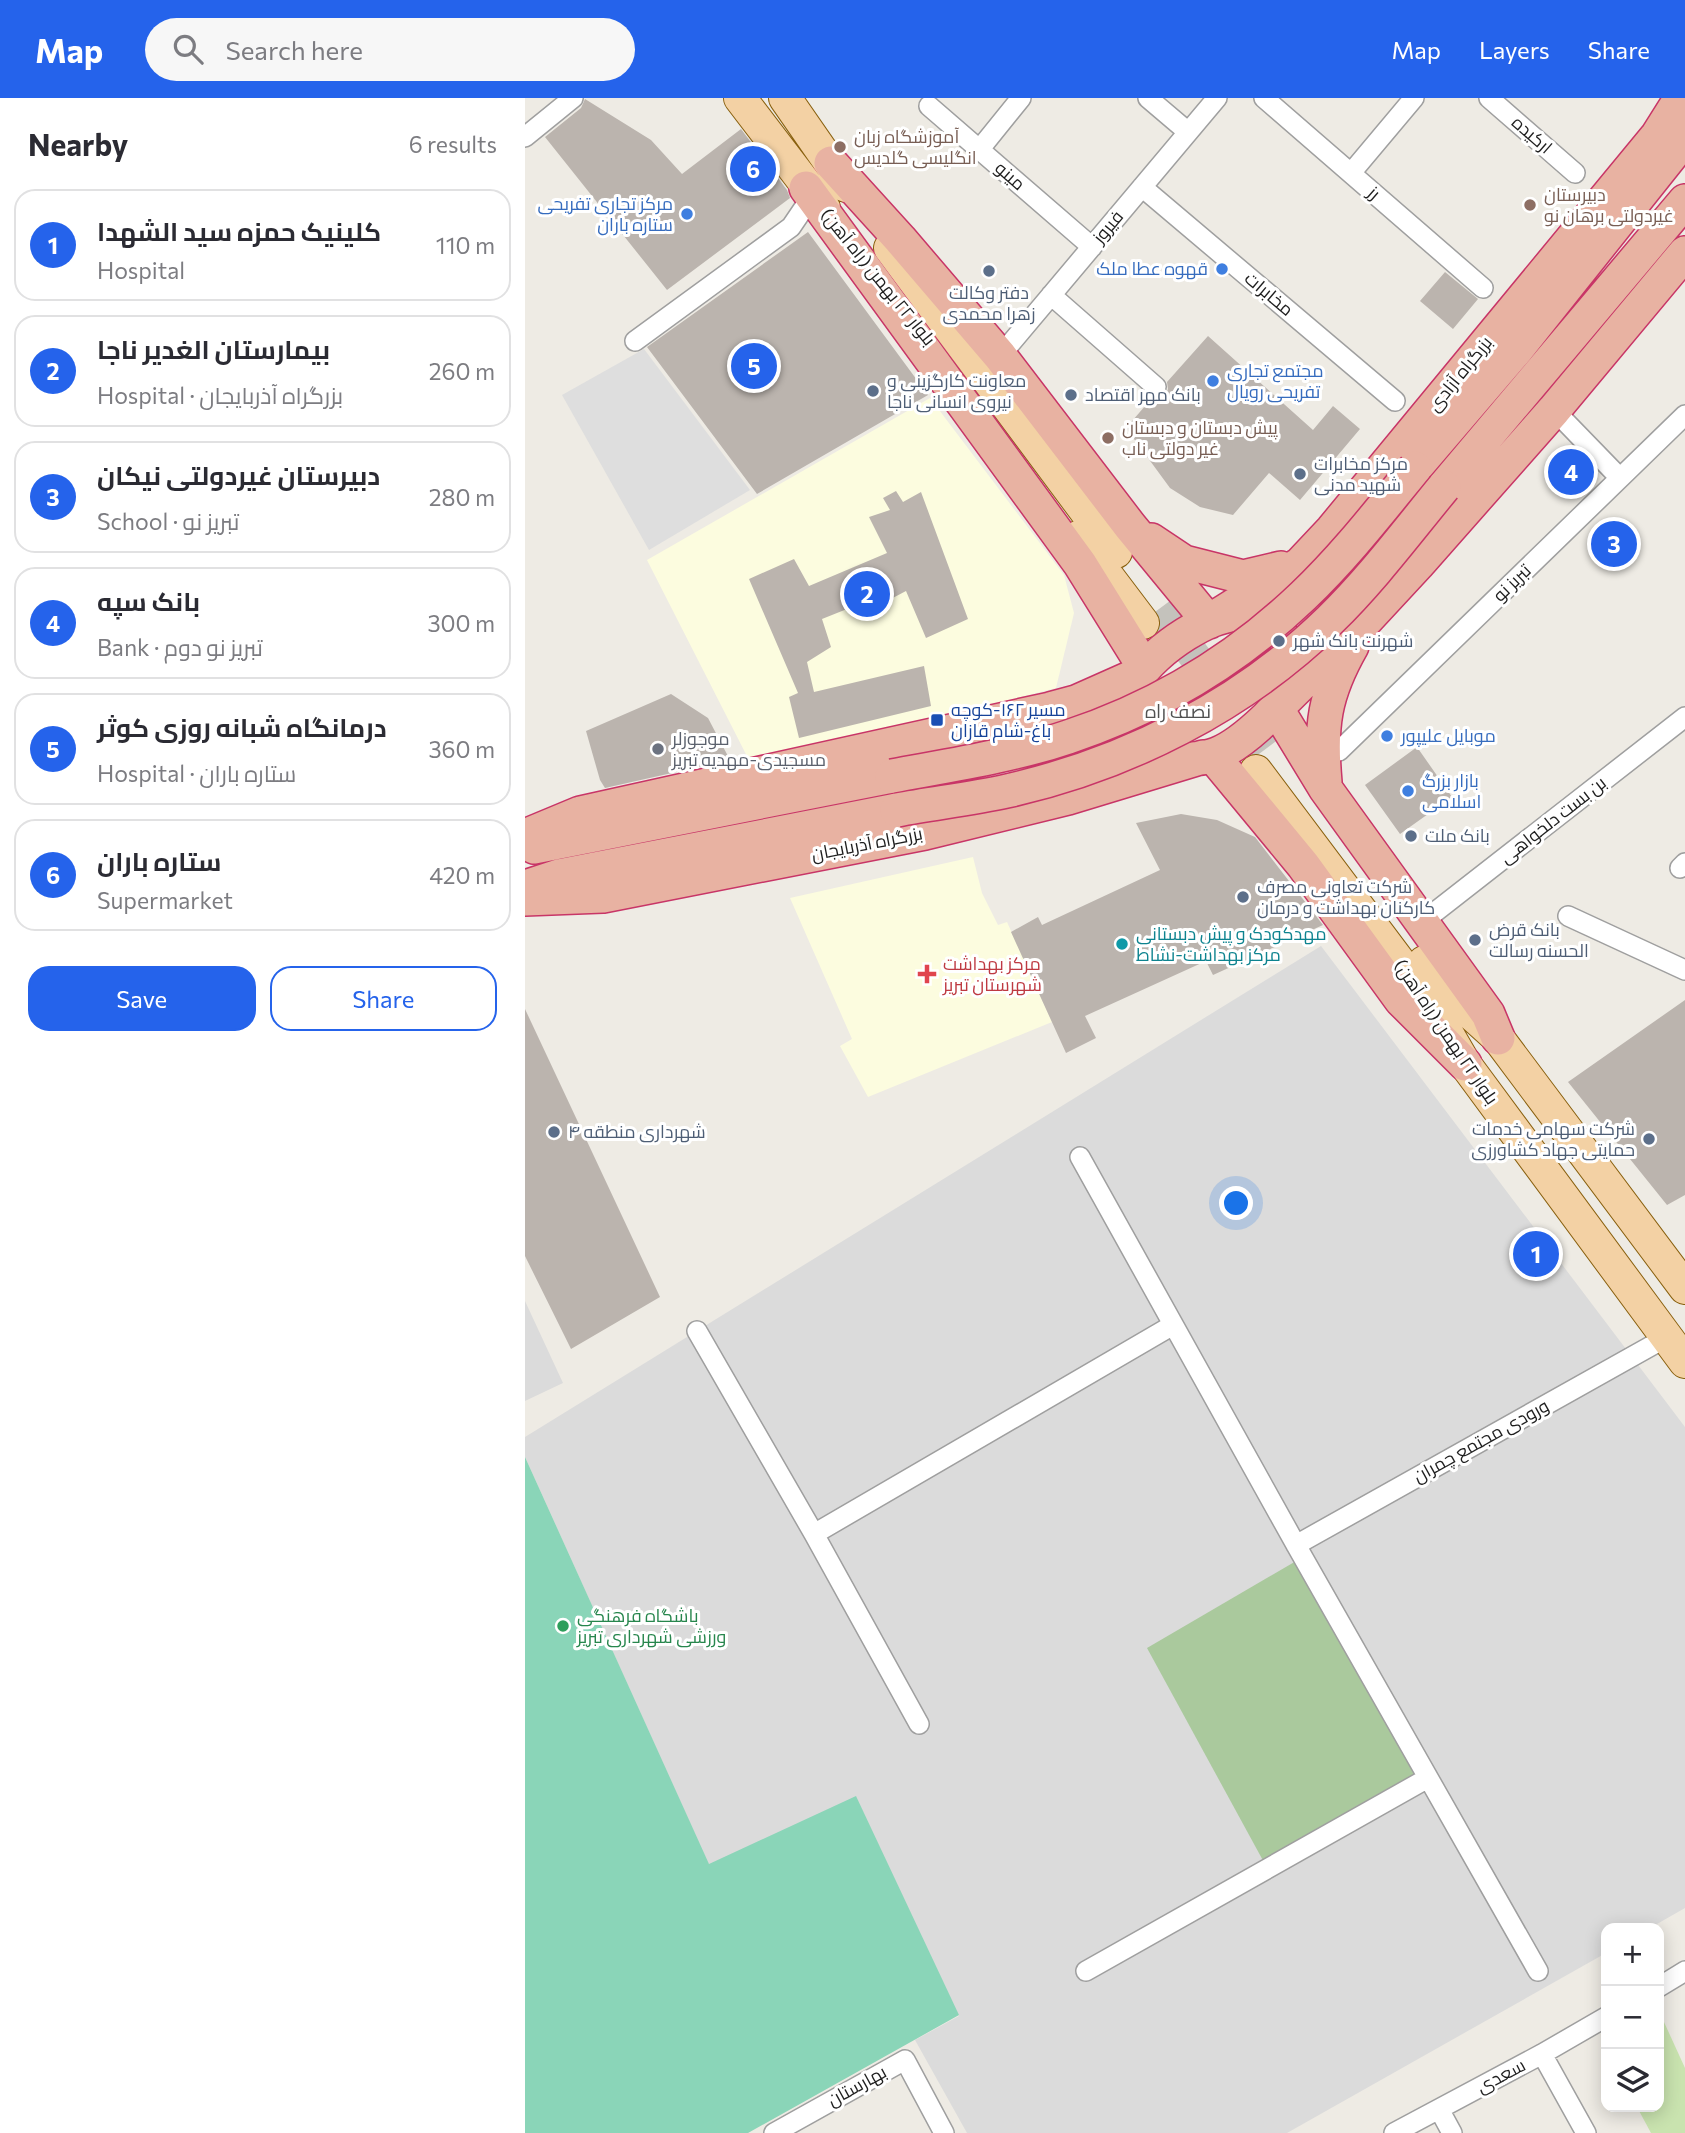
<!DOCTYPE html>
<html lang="en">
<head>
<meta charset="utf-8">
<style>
  body { margin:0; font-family:Commissioner,Cairo,sans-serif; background:#f7f7f7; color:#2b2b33 }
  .controls { position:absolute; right:21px; bottom:21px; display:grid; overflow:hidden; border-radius:14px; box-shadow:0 4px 18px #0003 }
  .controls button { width:63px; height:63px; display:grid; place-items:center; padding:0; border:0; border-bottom:2px solid #e1e1e2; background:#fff; color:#2b2b33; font:35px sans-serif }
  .you { position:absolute; left:712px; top:1106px; width:24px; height:24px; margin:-18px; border:5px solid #fff; border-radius:50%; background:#1a73e8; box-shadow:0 0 0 10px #1a73e833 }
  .badge { display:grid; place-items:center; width:46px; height:46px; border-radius:50%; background:#2563eb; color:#fff; font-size:23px; font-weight:700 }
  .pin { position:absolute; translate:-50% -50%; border:4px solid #fff; box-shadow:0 2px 7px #0006 }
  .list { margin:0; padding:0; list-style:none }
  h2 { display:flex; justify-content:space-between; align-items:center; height:91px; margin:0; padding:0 28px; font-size:30px }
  h2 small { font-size:23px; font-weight:400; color:#7c7c81 }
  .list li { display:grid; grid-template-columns:46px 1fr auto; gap:21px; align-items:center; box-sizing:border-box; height:112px; margin:0 14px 14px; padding:0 14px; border:2px solid #e1e1e2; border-radius:21px }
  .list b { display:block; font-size:26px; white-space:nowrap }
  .list p { margin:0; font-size:23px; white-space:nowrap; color:#7c7c81 }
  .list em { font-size:23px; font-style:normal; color:#7c7c81 }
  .actions { display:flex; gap:14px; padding:21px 28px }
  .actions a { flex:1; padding:16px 0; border:2px solid #2563eb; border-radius:21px; text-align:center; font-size:24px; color:#2563eb }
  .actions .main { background:#2563eb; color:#fff }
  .icon { flex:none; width:38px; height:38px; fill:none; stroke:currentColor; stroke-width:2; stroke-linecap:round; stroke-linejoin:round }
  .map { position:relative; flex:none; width:1160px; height:2035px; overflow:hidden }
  header { display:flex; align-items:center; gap:42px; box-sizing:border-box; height:98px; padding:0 35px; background:#2563eb; color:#fff }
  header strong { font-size:33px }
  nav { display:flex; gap:38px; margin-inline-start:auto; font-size:24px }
  .search { width:490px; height:63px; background:#f7f7f7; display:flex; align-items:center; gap:18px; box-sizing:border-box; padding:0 24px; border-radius:38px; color:#7c7c81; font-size:26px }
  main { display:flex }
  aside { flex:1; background:#fff }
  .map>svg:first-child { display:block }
  .residential { fill:#dbdbdb }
  .education { fill:#fcfcdf }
  .grass { fill:#c9e3af }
  .forest { fill:#aac99d }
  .pitch { fill:#8ad5b8 }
  .parking { fill:#dedede }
  .building { fill:#bbb4ae }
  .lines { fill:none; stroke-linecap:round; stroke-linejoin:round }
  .primary-tunnel { stroke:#c4c2bc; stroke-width:32; stroke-dasharray:32 16; stroke-linecap:butt }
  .minor-casing { stroke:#9f9f9f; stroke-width:22 }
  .primary-casing { stroke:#89600e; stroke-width:34 }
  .trunk-casing { stroke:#c83567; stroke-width:36 }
  .minor { stroke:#fff; stroke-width:19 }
  .primary { stroke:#f3d1a4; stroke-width:32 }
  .trunk { stroke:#e8b2a2; stroke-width:33 }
  .trunk-bridge-casing { stroke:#c83567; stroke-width:36; stroke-linecap:butt }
  .trunk-bridge { stroke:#e8b2a2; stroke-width:33 }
  .education-dot { fill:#8d6e63; stroke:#fff; stroke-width:2.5 }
  .shop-dot { fill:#3f7fe0; stroke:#fff; stroke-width:2.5 }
  .service-dot { fill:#5c6f8a; stroke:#fff; stroke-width:2.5 }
  .transit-dot { fill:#1a4fb4; stroke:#fff; stroke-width:2.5 }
  .worship-dot { fill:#6b7280; stroke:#fff; stroke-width:2.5 }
  .culture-dot { fill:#0f9aa8; stroke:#fff; stroke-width:2.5 }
  .health-dot { fill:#e0444e; stroke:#fff; stroke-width:2.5 }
  .leisure-dot { fill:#2e9e5b; stroke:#fff; stroke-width:2.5 }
  .labels { text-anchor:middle; stroke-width:6; stroke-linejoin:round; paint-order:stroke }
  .street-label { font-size:18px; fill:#1e1e1e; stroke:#fff }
  .education-label { font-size:18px; fill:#785e54; stroke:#fff; text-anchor:start }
  .shop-label { font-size:18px; fill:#366cbe; stroke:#fff; text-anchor:start }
  .service-label { font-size:18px; fill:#4e5e75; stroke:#fff; text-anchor:start }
  .transit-label { font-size:18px; fill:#164399; stroke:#fff; text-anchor:start }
  .worship-label { font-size:18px; fill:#5b616d; stroke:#fff; text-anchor:start }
  .culture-label { font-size:18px; fill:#0d838f; stroke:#fff; text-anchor:start }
  .health-label { font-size:18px; fill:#be3a42; stroke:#fff; text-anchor:start }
  .leisure-label { font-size:18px; fill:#27864d; stroke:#fff; text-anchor:start }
  .neighbourhood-label { font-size:19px; fill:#515151; stroke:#fff }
</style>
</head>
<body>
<header>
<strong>Map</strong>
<div class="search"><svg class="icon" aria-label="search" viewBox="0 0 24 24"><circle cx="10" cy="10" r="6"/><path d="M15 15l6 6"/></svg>Search here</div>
<nav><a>Map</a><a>Layers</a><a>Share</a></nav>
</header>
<main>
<aside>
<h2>Nearby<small>6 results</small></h2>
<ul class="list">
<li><span class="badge">1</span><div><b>کلینیک حمزه سید الشهدا</b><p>Hospital</p></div><em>110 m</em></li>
<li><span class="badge">2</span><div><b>بیمارستان الغدیر ناجا</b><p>Hospital · بزرگراه آذربایجان</p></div><em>260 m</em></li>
<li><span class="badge">3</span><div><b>دبیرستان غیردولتی نیکان</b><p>School · تبریز نو</p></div><em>280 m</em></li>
<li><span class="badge">4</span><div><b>بانک سپه</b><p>Bank · تبریز نو دوم</p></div><em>300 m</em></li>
<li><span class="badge">5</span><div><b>درمانگاه شبانه روزی کوثر</b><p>Hospital · ستاره باران</p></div><em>360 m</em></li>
<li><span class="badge">6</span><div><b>ستاره باران</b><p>Supermarket</p></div><em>420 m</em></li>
</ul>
<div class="actions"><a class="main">Save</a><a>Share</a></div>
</aside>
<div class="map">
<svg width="1160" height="2035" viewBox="0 0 1160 2035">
  <rect width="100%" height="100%" fill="#eeebe4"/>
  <path class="residential" d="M796 848 1160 1329V1810L1125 1830H1081V1855L762 2035H442L390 1942 434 1918 331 1699 184 1767 0 1359V1339Z
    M0 1203 38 1285 0 1303Z"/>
  <path class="education" d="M405 300 539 477 549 515 531 590 227 668 122 462Z
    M448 759 457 795 473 827 482 824 527 924 343 999 315 948 327 941 265 800Z"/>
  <path class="grass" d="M1139 1924 1160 1970V2035H1126L1112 2009H1134V1927Z"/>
  <path class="forest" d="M778 1459 901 1675 741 1768 622 1550Z"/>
  <path class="pitch" d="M0 1359 184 1766 331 1698 434 1917 223 2035H0Z"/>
  <path class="parking" d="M119 251 225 392 124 452 37 297Z"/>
  <path class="building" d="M60 1 126 42 157 76 216 31 262 92 265 100 142 192 20 39 56 10Z
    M283 134 403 297 232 396 122 249Z
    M920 174 953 201 928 231 895 203Z
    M683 238 788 332 808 308 835 331 775 402 744 375 708 417 675 409 645 390 601 330 627 300 634 301 640 298 643 291 642 284Z
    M371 393 378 404 396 394 443 521 401 540 381 493 343 513 337 505 297 521 306 549 282 564 289 594 399 568 406 608 274 640 264 599 273 595 224 481 269 461 284 488 362 455 344 419 365 412 358 400Z
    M146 596 183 620 205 662 80 690 75 682 61 633Z
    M892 649 927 699 875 736 840 687Z
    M656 716 692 722 730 739 798 827 688 877 681 863 560 918 571 940 541 955 486 834 513 819 517 827 635 772 611 725Z
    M1160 902V1097L1142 1107 1043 984Z
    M0 911 135 1199 46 1251 0 1158Z"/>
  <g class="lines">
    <path class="primary-tunnel" d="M634 511 746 660"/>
    <g class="minor-casing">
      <path id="minor" d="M623 0 663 34
        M739 0 958 190
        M964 0 1050 75
        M404 8 567 149
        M0 39 48 0
        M454 52 496 0
        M826 75 889 0
        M617 89 870 303
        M526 197 631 289
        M110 243 266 129 287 98
        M475 258 692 0
        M1029 312 1095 380
        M814 653 1160 317
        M1155 770 1160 765
        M1043 818 1160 872
        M896 825 1160 619
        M555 1059 771 1447 1013 1873
        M172 1233 289 1436 394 1626
        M289 1436 648 1227
        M771 1447 1142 1239
        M561 1873 903 1680
        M1134 1889 1160 1873
        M1017 1956 1061 2035
        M914 2011 927 2035
        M249 2035 380 1962 419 2035
        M869 2035 1017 1956 1081 1919"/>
    </g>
    <g class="primary-casing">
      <path id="primary" d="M215 0 299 110
        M260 0 321 88
        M365 150 591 454
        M553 439 618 525
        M731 673 903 902 940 966 1160 1264
        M899 864 920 892 973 940 1160 1190"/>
    </g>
    <g class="trunk-casing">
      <path id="trunk" d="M306 65 375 141 475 258 605 428 684 524
        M281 90 555 466 619 569
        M890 370 992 251 1160 40
        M919 389 1160 103
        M626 442 659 464 718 479 756 470
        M714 515C722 517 732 518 739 522 759 534 776 561 768 585 758 609 712 651 686 658 675 661 656 663 644 660 626 657 612 647 606 629 604 624 601 618 601 614 597 576 657 534 688 522 696 519 705 517 714 515Z
        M686 522 775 466 807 432 1132 38 1156 0
        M754 608 842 521 893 466 1029 312 1160 155
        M752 611 800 690 963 916 973 940
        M688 658 778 767 876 902 940 966
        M800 684C795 628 799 597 827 548
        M0 738 55 715 525 611 551 604 614 576
        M9 749 367 678
        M0 789 34 778 372 712
        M0 801 78 798 400 735 543 700 678 659"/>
    </g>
    <use href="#minor" class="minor"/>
    <use href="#primary" class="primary"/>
    <use href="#trunk" class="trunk"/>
    <g class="trunk-bridge-casing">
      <path id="trunk-bridge" d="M367 678C426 667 487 658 543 639 631 610 711 562 778 498 819 459 854 414 890 370
        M372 712C409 705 446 701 482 693 602 666 717 608 805 522 847 481 882 434 919 389"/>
    </g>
    <use href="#trunk-bridge" class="trunk-bridge"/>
  </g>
  <g class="education-dot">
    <circle cx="315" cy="49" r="7"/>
    <circle cx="1005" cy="107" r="7"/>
    <circle cx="583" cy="340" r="7"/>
  </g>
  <g class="shop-dot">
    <circle cx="162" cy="116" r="7"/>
    <circle cx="697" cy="171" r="7"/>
    <circle cx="688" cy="283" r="7"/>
    <circle cx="862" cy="638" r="7"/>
    <circle cx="883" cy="693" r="7"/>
  </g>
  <g class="service-dot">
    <circle cx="464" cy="173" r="7"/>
    <circle cx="348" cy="293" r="7"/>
    <circle cx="546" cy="297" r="7"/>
    <circle cx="775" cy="376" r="7"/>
    <circle cx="754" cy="543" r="7"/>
    <circle cx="886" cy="738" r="7"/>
    <circle cx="718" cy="799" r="7"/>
    <circle cx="950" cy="842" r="7"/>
    <circle cx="29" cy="1034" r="7"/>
    <circle cx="1124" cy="1041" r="7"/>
  </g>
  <rect class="transit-dot" x="405" y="615" width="14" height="14" rx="3.5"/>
  <circle class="worship-dot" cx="133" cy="651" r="7"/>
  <circle class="culture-dot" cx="597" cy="846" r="7"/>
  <path class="health-dot" d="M398.5 865.5h7v7h7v7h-7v7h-7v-7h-7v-7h7z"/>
  <circle class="leisure-dot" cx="38" cy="1528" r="7"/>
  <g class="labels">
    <g class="street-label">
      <text transform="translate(1007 37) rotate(41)" y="6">ارکیده</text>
      <text transform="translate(485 78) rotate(41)" y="6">مینو</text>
      <text transform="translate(849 95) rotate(41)" y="6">رز</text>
      <text transform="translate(583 129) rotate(-50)" y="6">فیروز</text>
      <text transform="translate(353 179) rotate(51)" y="6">بلوار ۲۲ بهمن (راه آهن)</text>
      <text transform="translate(744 196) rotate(40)" y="6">مخابرات</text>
      <text transform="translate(935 276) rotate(-51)" y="6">بزرگراه آزادی</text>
      <text transform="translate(987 485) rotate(-44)" y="6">تبریز نو</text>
      <text transform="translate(1028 722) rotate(-38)" y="6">بن بست دلخواهی</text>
      <text transform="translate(342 746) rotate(-11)" y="6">بزرگراه آذربایجان</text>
      <text transform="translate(921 934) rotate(56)" y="6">بلوار ۲۲ بهمن (راه آهن)</text>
      <text transform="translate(956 1343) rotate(-29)" y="6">ورودی مجتمع چمران</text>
      <text transform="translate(976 1978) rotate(-28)" y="6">سعدی</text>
      <text transform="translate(332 1988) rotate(-29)" y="6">بهارستان</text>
    </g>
    <g class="education-label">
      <text x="329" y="45">آموزشگاه زبان<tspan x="329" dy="21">انگلیسی گلدیس</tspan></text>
      <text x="1019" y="103">دبیرستان<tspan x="1019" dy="21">غیردولتی برهان نو</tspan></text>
      <text x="597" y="336">پیش دبستان و دبستان<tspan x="597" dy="21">غیر دولتی ناب</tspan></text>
    </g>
    <g class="shop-label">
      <text x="148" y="112" text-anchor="end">مرکز تجاری تفریحی<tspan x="148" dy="21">ستاره باران</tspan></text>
      <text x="683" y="177" text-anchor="end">قهوه عطا ملک</text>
      <text x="702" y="279">مجتمع تجاری<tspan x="702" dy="21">تفریحی رویال</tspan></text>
      <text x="876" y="644">موبایل علیپور</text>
      <text x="897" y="689">بازار بزرگ<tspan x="897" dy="21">اسلامی</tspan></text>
    </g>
    <g class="service-label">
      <text x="464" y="201" text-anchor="middle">دفتر وکالت<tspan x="464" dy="21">زهرا محمدی</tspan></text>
      <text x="362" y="289">معاونت کارگزینی و<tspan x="362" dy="21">نیروی انسانی ناجا</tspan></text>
      <text x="560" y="303">بانک مهر اقتصاد</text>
      <text x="789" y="372">مرکز مخابرات<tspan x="789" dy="21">شهید مدنی</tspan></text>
      <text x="768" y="549">شهرنت بانک شهر</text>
      <text x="900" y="744">بانک ملت</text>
      <text x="732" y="795">شرکت تعاونی مصرف<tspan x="732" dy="21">کارکنان بهداشت و درمان</tspan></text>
      <text x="964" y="838">بانک قرض<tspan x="964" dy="21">الحسنه رسالت</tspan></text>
      <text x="1110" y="1037" text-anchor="end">شرکت سهامی خدمات<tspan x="1110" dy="21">حمایتی جهاد کشاورزی</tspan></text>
      <text x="43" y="1040">شهرداری منطقه ۴</text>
    </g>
    <g class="transit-label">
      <text x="426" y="618">مسیر ۱۶۲-کوچه<tspan x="426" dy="21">باغ-شام قازان</tspan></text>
    </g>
    <g class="worship-label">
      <text x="147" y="647">موجوزلر<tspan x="147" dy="21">مسجیدی-مهدیه تبریز</tspan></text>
    </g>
    <g class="culture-label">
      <text x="611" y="842">مهدکودک و پیش دبستانی<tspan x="611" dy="21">مرکز بهداشت-نشاط</tspan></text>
    </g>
    <g class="health-label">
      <text x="418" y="872">مرکز بهداشت<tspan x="418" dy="21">شهرستان تبریز</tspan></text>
    </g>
    <g class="leisure-label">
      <text x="52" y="1524">باشگاه فرهنگی<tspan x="52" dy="21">ورزشی شهرداری تبریز</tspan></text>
    </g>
    <g class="neighbourhood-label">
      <text x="653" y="620">نصف راه</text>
    </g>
  </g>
</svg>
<div class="controls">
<button>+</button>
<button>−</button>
<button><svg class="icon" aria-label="layers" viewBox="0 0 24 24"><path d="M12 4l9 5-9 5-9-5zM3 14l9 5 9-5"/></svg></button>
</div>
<div class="you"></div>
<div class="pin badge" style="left:1011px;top:1156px">1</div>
<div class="pin badge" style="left:342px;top:496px">2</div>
<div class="pin badge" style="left:1089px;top:446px">3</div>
<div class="pin badge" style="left:1046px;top:374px">4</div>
<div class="pin badge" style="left:229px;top:268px">5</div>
<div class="pin badge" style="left:228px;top:71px">6</div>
</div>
</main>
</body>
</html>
